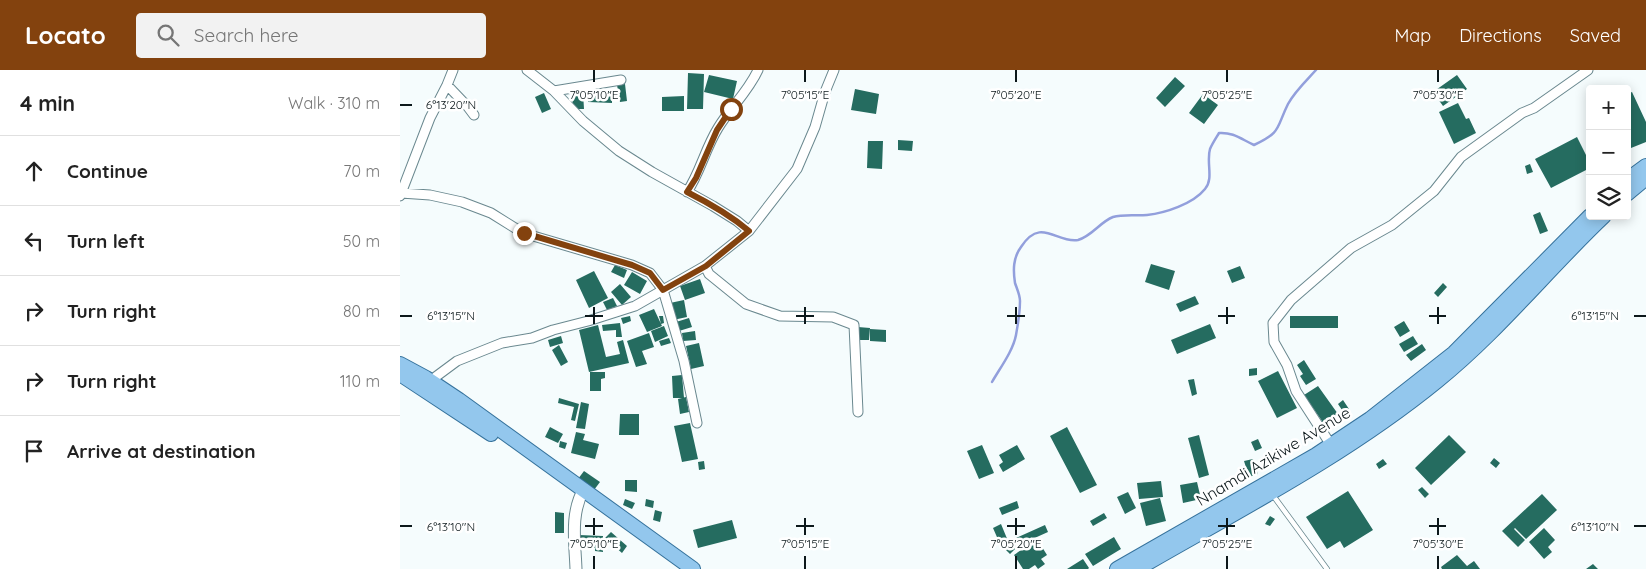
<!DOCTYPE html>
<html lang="en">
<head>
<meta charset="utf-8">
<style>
  body { margin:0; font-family:Quicksand,sans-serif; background:#f2f2f2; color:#222 }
  .controls { position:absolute; right:15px; top:15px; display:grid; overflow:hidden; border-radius:5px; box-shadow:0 2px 12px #0003 }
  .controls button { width:45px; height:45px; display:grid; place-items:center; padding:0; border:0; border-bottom:1px solid #e0e0e0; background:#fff; color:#222; font:25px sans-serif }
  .stop { position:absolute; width:15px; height:15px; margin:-11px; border:4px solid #83420e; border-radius:50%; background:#fff }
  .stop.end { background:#83420e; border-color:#fff; box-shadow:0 1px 5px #0008 }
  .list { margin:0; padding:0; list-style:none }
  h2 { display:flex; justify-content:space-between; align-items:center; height:65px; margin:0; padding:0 20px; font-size:21px }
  h2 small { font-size:16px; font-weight:400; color:#767676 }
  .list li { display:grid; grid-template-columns:32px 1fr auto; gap:15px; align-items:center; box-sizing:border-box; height:70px; padding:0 20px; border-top:1px solid #e0e0e0 }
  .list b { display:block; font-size:19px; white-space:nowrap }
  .list em { font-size:16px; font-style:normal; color:#767676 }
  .icon { flex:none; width:28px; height:28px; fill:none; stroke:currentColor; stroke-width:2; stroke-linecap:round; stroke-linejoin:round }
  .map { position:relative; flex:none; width:1246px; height:499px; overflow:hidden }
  header { display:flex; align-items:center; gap:30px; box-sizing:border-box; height:70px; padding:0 25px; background:#83420e; color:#fff }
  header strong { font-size:24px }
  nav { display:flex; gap:28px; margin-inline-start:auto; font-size:18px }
  .search { width:350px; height:45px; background:#f2f2f2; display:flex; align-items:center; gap:12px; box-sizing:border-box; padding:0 18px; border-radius:5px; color:#767676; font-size:19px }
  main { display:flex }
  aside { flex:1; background:#fff }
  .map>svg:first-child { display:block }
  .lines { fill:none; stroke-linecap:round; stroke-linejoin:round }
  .stream { stroke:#929fdc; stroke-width:2.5 }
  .building { fill:#256c60 }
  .service-casing { stroke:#6a888f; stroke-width:6 }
  .minor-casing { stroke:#6a888f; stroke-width:11 }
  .tertiary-casing { stroke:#6a888f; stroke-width:13 }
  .primary-casing { stroke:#35729c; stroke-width:16 }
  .service { stroke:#fff; stroke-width:4.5 }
  .minor { stroke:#fff; stroke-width:9 }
  .tertiary { stroke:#fff; stroke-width:11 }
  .primary { stroke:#93c7ed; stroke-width:14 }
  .route { stroke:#83420e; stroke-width:6 }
  .ticks { fill:none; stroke:#0c181b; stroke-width:2 }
  .labels { text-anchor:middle; stroke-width:5; stroke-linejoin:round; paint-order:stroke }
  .street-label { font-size:16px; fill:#0c181b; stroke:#fff }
  .ticks-label { font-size:12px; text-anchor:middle; fill:#0c181b; stroke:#fff; stroke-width:5; stroke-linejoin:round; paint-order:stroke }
</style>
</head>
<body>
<header>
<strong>Locato</strong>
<div class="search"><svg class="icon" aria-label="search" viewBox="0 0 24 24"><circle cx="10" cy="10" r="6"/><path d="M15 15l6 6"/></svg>Search here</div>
<nav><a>Map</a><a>Directions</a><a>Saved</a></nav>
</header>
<main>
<aside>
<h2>4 min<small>Walk · 310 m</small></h2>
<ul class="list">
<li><svg class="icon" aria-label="ahead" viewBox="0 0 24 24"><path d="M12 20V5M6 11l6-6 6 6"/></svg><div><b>Continue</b></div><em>70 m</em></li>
<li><svg class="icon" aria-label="left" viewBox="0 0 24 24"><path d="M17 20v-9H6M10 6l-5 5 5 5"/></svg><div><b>Turn left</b></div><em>50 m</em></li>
<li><svg class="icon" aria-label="right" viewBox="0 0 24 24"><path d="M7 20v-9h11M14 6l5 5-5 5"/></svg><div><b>Turn right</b></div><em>80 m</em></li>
<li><svg class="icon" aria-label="right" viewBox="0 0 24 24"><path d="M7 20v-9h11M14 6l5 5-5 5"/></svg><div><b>Turn right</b></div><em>110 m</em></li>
<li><svg class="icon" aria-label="arrive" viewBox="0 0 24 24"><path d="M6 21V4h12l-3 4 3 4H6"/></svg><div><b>Arrive at destination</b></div></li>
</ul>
</aside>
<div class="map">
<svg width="1246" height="499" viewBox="0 0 1246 499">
  <rect width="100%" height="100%" fill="#f5fcfd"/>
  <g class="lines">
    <path class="stream" d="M592 312C600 298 613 281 616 265 618 254 620 242 620 231 620 225 617 219 615 213 613 200 613 188 621 177 641 146 657 174 678 170 692 166 700 152 713 147 723 144 736 146 747 145 765 143 793 134 805 119 814 109 806 92 810 79 812 74 816 68 819 63 833 62 841 69 854 75 882 62 876 58 888 34 895 21 907 10 916 0"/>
  </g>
  <path class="building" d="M288 3 304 4 303 39H287Z
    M309 5 337 11 333 29 304 22Z
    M1057 5 1067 19 1043 36 1033 22Z
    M775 7 785 16 765 37 756 28Z
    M225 14 227 31 220 32 217 15Z
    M455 19 479 24 476 44 451 40Z
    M188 20 212 21V33L188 32Z
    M183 22 184 39H173L172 23Z
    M1232 22 1246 52V72L1231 78 1227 70V24Z
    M144 23 151 39 142 43 135 27Z
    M803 24 818 35 804 54 789 43Z
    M284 26V41H262V27Z
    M1058 33 1066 49 1069 48 1076 63 1054 74 1039 42Z
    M1177 67 1190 93V98L1151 118 1135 89Z
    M498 70 513 71 512 81 498 80Z
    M468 71H483L482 99 467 98Z
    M1130 94 1133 102 1127 104 1125 96Z
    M1140 142 1148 161 1140 164 1133 145Z
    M751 194 775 201 769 220 745 212Z
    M215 195 227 200 224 208 211 202Z
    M840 196 845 208 832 213 827 201Z
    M194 201 208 228 189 238 176 210Z
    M232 202 247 211 240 224 224 215Z
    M300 209 305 223 285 230 280 216Z
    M1043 213 1047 217 1038 227 1034 223Z
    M220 214 231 227 222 235 211 222Z
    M795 226 799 234 780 242 776 234Z
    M213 228 217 236 207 240 203 232Z
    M284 230 287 247 273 250 270 233Z
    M254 239 262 256 247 262 239 245Z
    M230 246 231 251 223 254 221 248Z
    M259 246H263L264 253 261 254Z
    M890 246H938V258H890Z
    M289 248 292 257 279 261 276 252Z
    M1004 251 1010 261 1000 267 994 257Z
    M220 253 222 267H216V260L203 261 202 255Z
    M810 254 816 268 777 284 771 270Z
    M198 255 206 287 220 284 217 272 223 270 229 293 189 302 179 260Z
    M264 256 268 266 255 272 251 261Z
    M458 257 470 258 469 270H458Z
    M470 259 486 260V272L470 271Z
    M295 261 296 270 283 271 282 263Z
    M249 263 254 277 242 281 247 294 236 297 227 271Z
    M161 266 163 273 150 277 148 270Z
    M1013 266 1018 274 1004 282 999 274Z
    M269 268 271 273 261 276 259 271Z
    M299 273 304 296 291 299 286 276Z
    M1022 274 1026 280 1011 291 1006 285Z
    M159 275 168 292 161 296 152 280Z
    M904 290 916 309 906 315 900 306 903 304 897 295Z
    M857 298V305L849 306V299Z
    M878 301 897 338 877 348 858 311Z
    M190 302H205V308L201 309V321H190Z
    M282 305 284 328H273L272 306Z
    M794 309 797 324 792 326 788 310Z
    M918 316 938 344 924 354 904 325Z
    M286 327 289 342 280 344 278 329Z
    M159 328 179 334 175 351 171 350 174 337 158 333Z
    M943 330 949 339 944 343 938 334Z
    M181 332 189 334 185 359 176 358Z
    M220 344H239V365H219Z
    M290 353 298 389 282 392 274 356Z
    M150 357 163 364 158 373 145 367Z
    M667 357 697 415 680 423 650 366Z
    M176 362 185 364 183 370 199 374 195 389 171 383Z
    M799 365 809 405 799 408 788 368Z
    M1049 365 1066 382 1031 415 1015 398Z
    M858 369 862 378 855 381 851 372Z
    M160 371 167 373 165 379 159 377Z
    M582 375 594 403 579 409 567 381Z
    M617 375 625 389 603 402 599 395 603 392 599 385Z
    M1094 388 1100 393 1096 398 1090 393Z
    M853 389 858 404 849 407 844 391Z
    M983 389 987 394 979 399 976 394Z
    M304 391 305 399 299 400 298 392Z
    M184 401 200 412 194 420 178 409Z
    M225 410H237V422L225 421Z
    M761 411 763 427 739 429 737 413Z
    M797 412 801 429 783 433 780 415Z
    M1022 417 1029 424 1025 428 1018 420Z
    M948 421 973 460 944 478 940 471 927 479 906 447Z
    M728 422 736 438 725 444 717 427Z
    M1142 424 1157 440 1126 469 1115 458 1114 459 1125 470 1118 477 1102 461Z
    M760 428 766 451 746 456 740 433Z
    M225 429 235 433 232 439 223 435Z
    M246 429 254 431 253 438 245 436Z
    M617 431 619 438 602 445 599 438Z
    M255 440 262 442 260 452 253 450Z
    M155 442 164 443V463H155Z
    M704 443 707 448 693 456 690 451Z
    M870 446 875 449 870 456 865 454Z
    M332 450 337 468 298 478 293 460Z
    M601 454 608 471 600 474 593 458Z
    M645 455 648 462 619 475 616 468Z
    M1144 458 1155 470 1148 477 1152 482 1144 489 1129 472Z
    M211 462 227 476 222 483 205 468Z
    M179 465 203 466V482L195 481V478H179Z
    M714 467 721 479 693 496 685 484Z
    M637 469 647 485 641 489 645 494 638 499 635 495 629 499H623L614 485Z
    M611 470 617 477 610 484 603 477Z
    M1057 485 1067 496 1074 491 1080 499H1042L1041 497Z
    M683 489 689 498 688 499H667Z
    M1193 494 1198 499H1186Z"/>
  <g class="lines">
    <g class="service-casing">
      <path id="service" d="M872 424 927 499"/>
    </g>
    <g class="minor-casing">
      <path id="minor" d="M127 0 154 21 183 51 219 81 252 102 313 136 337 151 349 161
        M47 15 68 37 74 45
        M154 21 221 10
        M287 122C300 103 305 79 318 58 330 38 348 22 358 0
        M1 123 30 125 62 132 91 143 123 163 232 195 250 203 263 220 284 291 297 353
        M0 126 30 48 47 15 53 0
        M305 196 309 204 346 234 380 246 433 247 454 255 458 342
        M30 311 57 291 102 273 132 268 153 260 188 251 235 236 305 196 349 161 397 99 415 57 425 22 434 0
        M931 375 896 321 887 295 874 272 873 253 891 230 951 178 992 155 1034 121 1061 87 1122 43 1134 38 1188 0"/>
    </g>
    <g class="tertiary-casing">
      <path id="tertiary" d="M176 499C175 472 170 443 184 419"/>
    </g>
    <g class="primary-casing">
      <path id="primary" d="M1227 110 1246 96
        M1227 124 1246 108
        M0 294 26 308 59 330 293 499
        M3 306 91 364
        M717 499 916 385 970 349 1054 283 1190 146
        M737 499C839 440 945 386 1037 311 1098 262 1147 200 1204 146"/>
    </g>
    <use href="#service" class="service"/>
    <use href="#minor" class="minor"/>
    <use href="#tertiary" class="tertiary"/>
    <use href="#primary" class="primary"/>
  </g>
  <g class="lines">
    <path class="route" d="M124 163 232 195 250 203 263 220 306 196 349 161C330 145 309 133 287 122L296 108 317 60 331 39"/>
  </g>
  <path class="ticks" d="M194 0V12M405 0V12M616 0V12M827 0V12M1038 0V12M0 35H12M194 237V254M405 237V254M616 237V254M827 237V254M1038 237V254M0 246H12M185 246H203M396 246H414M607 246H625M818 246H835M1029 246H1046M1234 246H1246M194 448V465M405 448V465M616 448V465M827 448V465M1038 448V465M0 456H12M185 456H203M396 456H414M607 456H625M818 456H835M1029 456H1046M1234 456H1246M194 486V499M405 486V499M616 486V499M827 486V499M1038 486V499"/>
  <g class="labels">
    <g class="street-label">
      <text transform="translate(873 386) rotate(-31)" y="6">Nnamdi Azikiwe Avenue</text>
    </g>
  </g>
  <g class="ticks-label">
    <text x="194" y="29">7°05'10"E</text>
    <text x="405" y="29">7°05'15"E</text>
    <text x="616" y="29">7°05'20"E</text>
    <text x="827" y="29">7°05'25"E</text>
    <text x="1038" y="29">7°05'30"E</text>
    <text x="51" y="39">6°13'20"N</text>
    <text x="51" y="250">6°13'15"N</text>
    <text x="1195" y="250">6°13'15"N</text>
    <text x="51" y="461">6°13'10"N</text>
    <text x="1195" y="461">6°13'10"N</text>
    <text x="194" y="478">7°05'10"E</text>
    <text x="405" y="478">7°05'15"E</text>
    <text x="616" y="478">7°05'20"E</text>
    <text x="827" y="478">7°05'25"E</text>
    <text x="1038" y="478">7°05'30"E</text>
  </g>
</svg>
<div class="controls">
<button>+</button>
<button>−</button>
<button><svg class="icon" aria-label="layers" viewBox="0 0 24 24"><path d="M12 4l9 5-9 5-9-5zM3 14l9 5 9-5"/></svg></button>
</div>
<div class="stop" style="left:331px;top:39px"></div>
<div class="stop end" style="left:124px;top:163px"></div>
</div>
</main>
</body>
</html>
